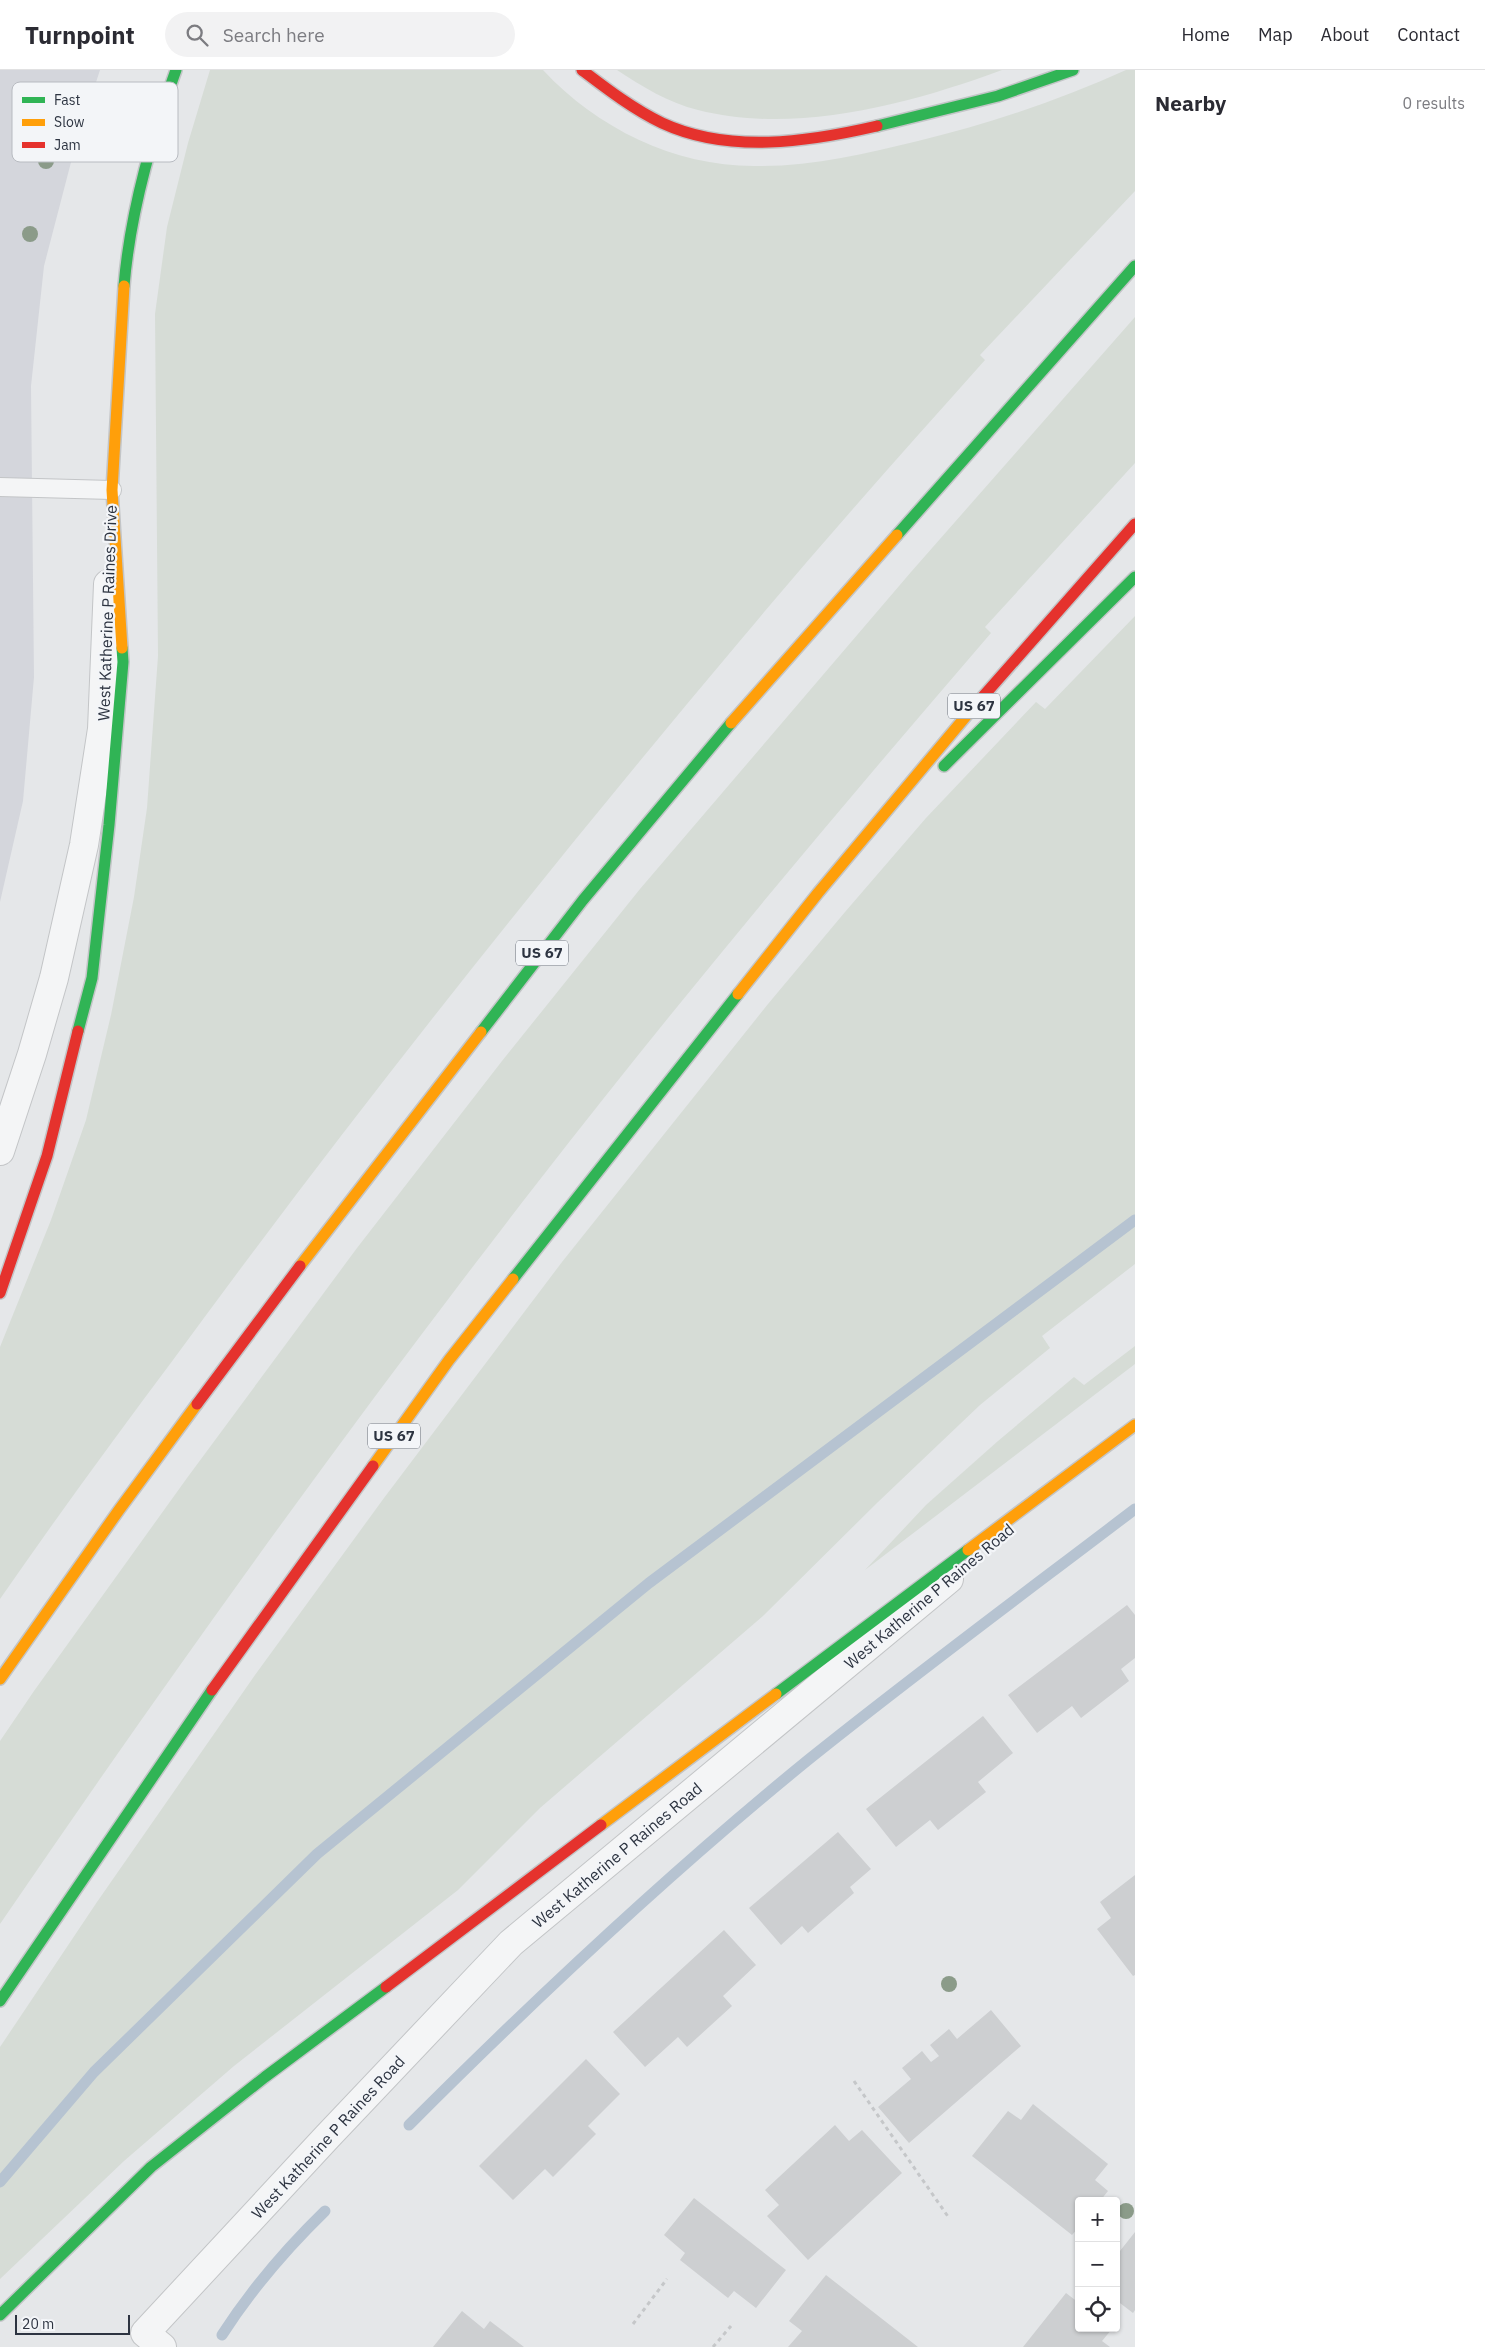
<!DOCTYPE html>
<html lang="en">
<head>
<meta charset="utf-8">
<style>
  body { margin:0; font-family:"IBM Plex Sans",sans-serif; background:#f2f2f3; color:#2b2b33 }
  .controls { position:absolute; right:15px; bottom:15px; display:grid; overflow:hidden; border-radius:5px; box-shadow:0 1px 4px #0004 }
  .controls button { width:45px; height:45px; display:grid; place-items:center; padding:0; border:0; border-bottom:1px solid #e1e1e2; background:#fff; color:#2b2b33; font:25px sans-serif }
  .scale { position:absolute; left:15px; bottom:12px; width:115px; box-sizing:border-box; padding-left:5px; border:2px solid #2d3441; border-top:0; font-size:14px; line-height:18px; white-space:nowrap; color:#2d3441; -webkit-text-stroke:4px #f3f5f8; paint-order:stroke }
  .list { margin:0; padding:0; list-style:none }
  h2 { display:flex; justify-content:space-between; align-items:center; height:65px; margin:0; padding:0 20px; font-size:21px }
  h2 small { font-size:16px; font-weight:400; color:#7c7c81 }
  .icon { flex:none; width:28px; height:28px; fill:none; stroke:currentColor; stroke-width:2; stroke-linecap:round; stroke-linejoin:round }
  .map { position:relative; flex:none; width:1135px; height:2277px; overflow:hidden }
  header { display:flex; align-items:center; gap:30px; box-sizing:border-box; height:70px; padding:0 25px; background:#fff; border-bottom:1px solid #e1e1e2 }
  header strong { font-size:24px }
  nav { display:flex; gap:28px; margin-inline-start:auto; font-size:18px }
  .search { width:350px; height:45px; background:#f2f2f3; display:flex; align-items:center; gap:12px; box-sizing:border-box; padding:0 18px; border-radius:28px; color:#7c7c81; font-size:19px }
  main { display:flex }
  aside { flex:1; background:#fff }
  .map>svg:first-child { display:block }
  .built { fill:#d4d6dc }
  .green { fill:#d6dcd6 }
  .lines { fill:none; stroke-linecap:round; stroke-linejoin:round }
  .stream { stroke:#b6c3d1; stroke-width:11 }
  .building { fill:#cdcfd1 }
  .lane-casing { stroke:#c3c5c7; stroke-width:20 }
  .street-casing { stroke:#c3c5c7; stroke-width:30 }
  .fast-casing { stroke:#c3c5c7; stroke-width:14 }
  .slow-casing { stroke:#c3c5c7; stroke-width:14 }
  .jam-casing { stroke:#c3c5c7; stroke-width:14 }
  .path { stroke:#c5c7c9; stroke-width:3; stroke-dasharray:4 4; stroke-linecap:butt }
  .lane { stroke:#f4f5f6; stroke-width:18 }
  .street { stroke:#f4f5f6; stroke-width:28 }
  .fast { stroke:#30b455; stroke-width:11 }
  .slow { stroke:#ff9f0a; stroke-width:11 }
  .jam { stroke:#e5322d; stroke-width:11 }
  .tree { fill:#8b9b89 }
  .labels { text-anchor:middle; stroke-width:4.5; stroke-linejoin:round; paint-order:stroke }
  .shield { fill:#f3f5f8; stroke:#686e78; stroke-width:1 }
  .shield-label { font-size:15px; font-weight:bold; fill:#2d3441 }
  .street-label { font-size:16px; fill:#2d3441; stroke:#f3f5f8 }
  .key { fill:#f3f5f8; stroke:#b8bbc1; stroke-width:1 }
  .key-label { font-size:14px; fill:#2d3441 }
</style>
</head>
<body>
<header>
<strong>Turnpoint</strong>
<div class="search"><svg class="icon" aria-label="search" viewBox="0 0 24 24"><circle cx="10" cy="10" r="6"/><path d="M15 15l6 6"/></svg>Search here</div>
<nav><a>Home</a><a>Map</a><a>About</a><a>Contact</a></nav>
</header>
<main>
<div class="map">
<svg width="1135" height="2277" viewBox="0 0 1135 2277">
  <rect width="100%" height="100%" fill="#e5e7e9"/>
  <path class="built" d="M0 0H100L76 73 44 196 31 316 34 607 23 731 0 832Z"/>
  <path class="green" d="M210 0H543C597 58 674 96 754 96 810 97 865 84 918 71 989 54 1060 30 1126 0H1135V121L980 285 985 290C902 383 819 476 739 572 543 805 353 1044 173 1290 114 1369 56 1448 0 1529V1277L51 1150 86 1050 111 945 134 827 147 738 158 586 155 244 167 157 188 73Z
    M617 0H1002C910 34 795 65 698 40 669 33 641 16 617 0Z
    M1135 247V393L985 557 991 563C836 743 683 925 538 1112 350 1354 172 1602 0 1854V1671L34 1621 187 1408 357 1178 502 991 640 819 911 502Z
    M1135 546V1194L1042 1266 1050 1278 980 1335 878 1432 763 1546 540 1738 458 1820 234 1996 124 2091 0 2209V1977L97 1832 255 1605 384 1428 562 1192 768 934 845 842 926 748 1036 632 1045 639Z
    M1135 1276V1294L865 1500 926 1435 998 1371 1074 1307 1084 1315Z"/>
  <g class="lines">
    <path class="stream" d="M409 2055C537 1927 668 1804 808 1690 915 1604 1026 1522 1135 1439
      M0 2112 94 2002 317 1784 649 1513 1135 1150
      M222 2265C251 2220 287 2178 325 2141"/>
  </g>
  <path class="building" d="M1127 1535 1135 1545V1588L1121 1599 1129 1611 1081 1648 1072 1636 1037 1663 1008 1625Z
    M983 1646 1013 1683 978 1712 986 1722 938 1760 930 1750 896 1777 866 1739Z
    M838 1762 871 1799 850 1817 854 1823 808 1863 802 1856 781 1875 749 1838Z
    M1135 1805V1905L1133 1906 1097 1859 1111 1848 1100 1832Z
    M724 1860 756 1895 723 1926 732 1936 687 1977 678 1967 645 1997 613 1962Z
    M991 1940 1021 1976 909 2073 878 2037 911 2009 902 1998 922 1981 931 1992 939 1986 930 1975 949 1959 957 1969Z
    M586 1989 620 2024 588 2056 596 2064 553 2107 545 2099 513 2130 479 2096Z
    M1033 2034 1108 2094 1095 2110 1108 2121 1100 2131H1079V2157L1072 2165 972 2086 1008 2041 1021 2050Z
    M835 2055 849 2071 862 2060 902 2103 808 2190 767 2146 779 2135 765 2120Z
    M694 2128 786 2200 756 2238 734 2221 728 2228 680 2190 685 2183 664 2165Z
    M1135 2162V2240L1133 2243 1116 2230V2186Z
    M826 2205 918 2277H788L802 2261 789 2251Z
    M1066 2223 1079 2233V2258L1112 2259 1102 2271 1110 2277H1023Z
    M462 2241 484 2259 490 2251 524 2277H433Z"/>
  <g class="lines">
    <g class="lane-casing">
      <path id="lane" d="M0 417 112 420"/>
    </g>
    <g class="street-casing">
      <path id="street" d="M0 1081 32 984 54 908 84 775 102 659 108 514
        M162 2277 145 2263 327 2067 511 1873 949 1509"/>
    </g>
    <g class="fast-casing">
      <path id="fast" d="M877 56 998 26 1073 0
        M124 216C130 143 151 69 176 0
        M897 465 1135 196
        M944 696 1135 507
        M78 961 92 908 109 755 123 592 122 578
        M481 962 583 830 731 653
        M513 1209 738 924
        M776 1624 968 1480
        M0 1931 212 1620
        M0 2245 151 2097 265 2007 386 1917"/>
    </g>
    <g class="slow-casing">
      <path id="slow" d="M112 420 124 216
        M112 420 122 578
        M731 653 897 465
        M738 924 818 823 972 639
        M300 1196 481 962
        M373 1396 449 1290 513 1209
        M968 1480 1135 1355
        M0 1609 119 1440 197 1334
        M601 1755 776 1624"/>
    </g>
    <g class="jam-casing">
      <path id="jam" d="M582 0C607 19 633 39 662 53 729 84 808 72 877 56
        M972 639 1135 454
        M0 1223 47 1086 78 961
        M197 1334 300 1196
        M212 1620 373 1396
        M386 1917 601 1755"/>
    </g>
    <path class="path" d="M854 2011 949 2148
      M633 2254 667 2209
      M713 2277 731 2256"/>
    <use href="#lane" class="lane"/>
    <use href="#street" class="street"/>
    <use href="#fast" class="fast"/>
    <use href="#slow" class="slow"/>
    <use href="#jam" class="jam"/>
  </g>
  <g class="tree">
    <circle cx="46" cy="91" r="8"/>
    <circle cx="30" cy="164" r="8"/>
    <circle cx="949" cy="1914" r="8"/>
    <circle cx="1126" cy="2141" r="8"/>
  </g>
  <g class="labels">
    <g class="shield">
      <rect x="948" y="623.5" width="52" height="25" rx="4"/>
      <rect x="516" y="870.5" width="52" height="25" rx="4"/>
      <rect x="368" y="1353.5" width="52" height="25" rx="4"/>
    </g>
    <g class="shield-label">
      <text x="974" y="641">US 67</text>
      <text x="542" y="888">US 67</text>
      <text x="394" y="1371">US 67</text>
    </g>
    <g class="street-label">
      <text transform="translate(107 543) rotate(-88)" y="6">West Katherine P Raines Drive</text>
      <text transform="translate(929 1526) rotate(-40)" y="6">West Katherine P Raines Road</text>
      <text transform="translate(617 1785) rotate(-40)" y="6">West Katherine P Raines Road</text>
      <text transform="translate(328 2067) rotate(-47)" y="6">West Katherine P Raines Road</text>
    </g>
  </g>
  <rect x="12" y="12" width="166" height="80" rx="8" class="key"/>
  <rect x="22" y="27" width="23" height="6" fill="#30b455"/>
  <rect x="22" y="49" width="23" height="7" fill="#ff9f0a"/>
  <rect x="22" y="72" width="23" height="6" fill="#e5322d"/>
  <g class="key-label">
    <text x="54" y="35">Fast</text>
    <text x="54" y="57">Slow</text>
    <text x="54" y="80">Jam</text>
  </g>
</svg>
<div class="controls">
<button>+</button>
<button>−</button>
<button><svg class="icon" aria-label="locate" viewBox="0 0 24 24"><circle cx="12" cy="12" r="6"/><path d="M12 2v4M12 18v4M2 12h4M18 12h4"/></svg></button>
</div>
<div class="scale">20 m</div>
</div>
<aside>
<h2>Nearby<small>0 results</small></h2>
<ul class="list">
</ul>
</aside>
</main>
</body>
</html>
